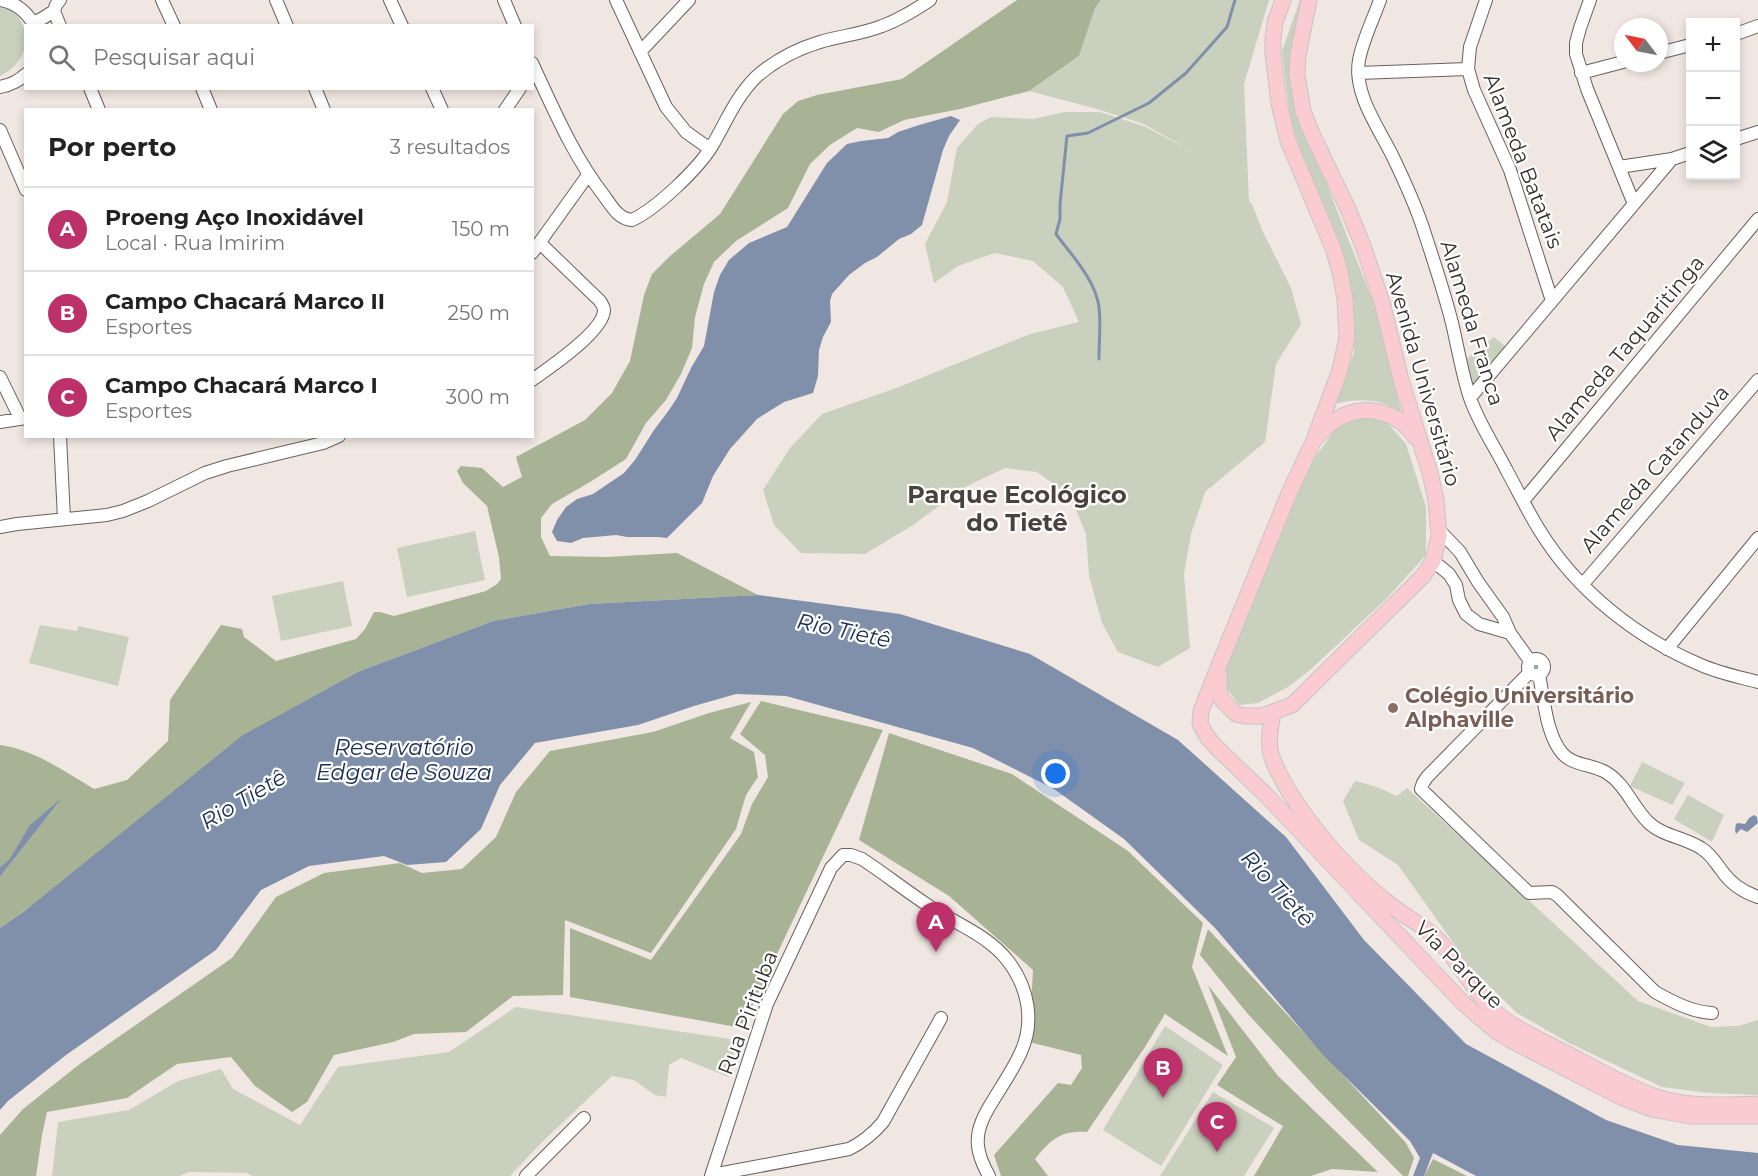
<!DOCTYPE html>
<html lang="pt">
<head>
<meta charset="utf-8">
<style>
  body { margin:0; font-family:Montserrat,sans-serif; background:#f6f6f6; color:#222 }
  .controls { position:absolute; right:18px; top:18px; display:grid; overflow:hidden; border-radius:0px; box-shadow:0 3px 9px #0003 }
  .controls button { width:54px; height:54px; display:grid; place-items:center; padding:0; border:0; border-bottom:2px solid #e0e0e0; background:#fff; color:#222; font:30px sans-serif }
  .compass { position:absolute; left:1614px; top:18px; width:54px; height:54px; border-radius:50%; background:#fff; box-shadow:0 3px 9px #0003; rotate:302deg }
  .you { position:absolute; left:1056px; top:774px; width:21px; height:21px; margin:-15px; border:4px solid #fff; border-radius:50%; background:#1a73e8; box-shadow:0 0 0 9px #1a73e833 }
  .badge { display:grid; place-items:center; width:39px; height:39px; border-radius:50%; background:#bc3169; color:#fff; font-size:20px; font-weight:700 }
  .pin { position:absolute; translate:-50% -50px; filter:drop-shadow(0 2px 3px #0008) }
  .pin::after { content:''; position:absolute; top:32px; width:21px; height:18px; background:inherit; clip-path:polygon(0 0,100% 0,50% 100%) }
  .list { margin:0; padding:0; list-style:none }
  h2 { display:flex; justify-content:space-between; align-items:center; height:78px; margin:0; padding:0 24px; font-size:26px }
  h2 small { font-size:20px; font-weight:400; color:#767676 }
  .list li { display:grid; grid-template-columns:39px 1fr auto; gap:18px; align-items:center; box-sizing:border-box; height:84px; padding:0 24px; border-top:2px solid #e0e0e0 }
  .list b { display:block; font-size:22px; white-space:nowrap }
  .list p { margin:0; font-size:20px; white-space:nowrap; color:#767676 }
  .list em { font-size:20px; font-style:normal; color:#767676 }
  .icon { flex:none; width:33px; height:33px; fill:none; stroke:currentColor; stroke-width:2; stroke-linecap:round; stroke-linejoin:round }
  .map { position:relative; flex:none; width:1758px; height:1176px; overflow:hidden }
  .search { position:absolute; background:#fff; box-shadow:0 3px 9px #0003; left:24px; top:24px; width:510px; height:66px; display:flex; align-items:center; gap:15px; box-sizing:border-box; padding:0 21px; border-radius:0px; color:#767676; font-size:22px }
  .panel { position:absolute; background:#fff; box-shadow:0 3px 9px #0003; left:24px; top:108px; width:510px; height:330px; border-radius:0px }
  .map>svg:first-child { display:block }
  .green { fill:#c9d0bd }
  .forest { fill:#a8b396 }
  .water { fill:#8190aa }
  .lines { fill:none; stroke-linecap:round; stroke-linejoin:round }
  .stream { stroke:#8190aa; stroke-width:3 }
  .minor-casing { stroke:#69605c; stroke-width:14 }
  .major-casing { stroke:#c6c5c4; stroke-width:17 }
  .minor { stroke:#fff; stroke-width:12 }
  .major { stroke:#facbd1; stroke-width:15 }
  .education-dot { fill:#8d6e63; stroke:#fff; stroke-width:2 }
  .labels { text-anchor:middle; stroke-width:4.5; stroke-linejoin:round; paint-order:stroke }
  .street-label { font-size:21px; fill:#332f2d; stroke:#fff }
  .education-label { font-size:21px; font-weight:bold; fill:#785e54; stroke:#fff; text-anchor:start }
  .water-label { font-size:22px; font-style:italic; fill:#172c51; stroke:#fff }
  .quarter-label { font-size:24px; font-weight:bold; fill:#4a423e; stroke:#fff }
</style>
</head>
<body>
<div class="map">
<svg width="1758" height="1176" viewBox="0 0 1758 1176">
  <rect width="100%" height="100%" fill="#f1e7e2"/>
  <path class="green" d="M1101 0H1269L1244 84 1249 201 1252 204 1263 232 1291 288 1301 324 1276 364 1265 442 1205 492 1191 534 1184 574 1190 648 1158 667 1118 652 1102 623 1089 576 1086 534 1070 496 1037 472 1005 468 965 487 913 525 865 554 801 553 774 525 763 490 790 448 822 414 899 387 1030 334 1079 322 1063 287 1033 261 995 253 958 266 934 283 925 244 947 202 957 148 978 124 991 117 1033 119 1064 112H1100L1146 127 1196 154 1144 124 1097 109 1029 91 1079 56 1095 8Z
    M1300 0H1307L1292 52 1319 165 1380 319 1401 412C1377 397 1359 399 1333 404L1343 383 1354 352V311L1347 273 1327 213 1303 158 1290 119 1282 51Z
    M0 5C36 18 33 61 0 76Z
    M1494 337 1506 347 1473 385 1464 361Z
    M1356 416 1384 419 1406 444 1426 507V555L1386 599 1309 671 1288 687 1258 703 1239 705 1225 686 1226 664 1310 464 1340 423Z
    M475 531 485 580 407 597 397 548Z
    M343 581 352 626 281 641 272 596Z
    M40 625 77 631 78 626 129 637 118 686 29 663Z
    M1642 762 1685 783 1672 805 1630 786Z
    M1355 781 1377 787 1397 796 1407 788 1638 1001 1711 1027 1739 1026 1758 1020V1095L1709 1093 1662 1087 1569 1043 1517 1013 1472 969 1398 865 1359 840 1343 801Z
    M1688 795 1724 815 1712 842 1674 819Z
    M516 1007 737 1040 729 1077 681 1058 669 1065 666 1097 655 1095 634 1080 612 1076 541 1143 510 1176H252L247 1173 188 1172 180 1176H52L58 1122 129 1110 178 1081 221 1069 233 1089 300 1125 338 1067 449 1052Z
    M1165 1026 1223 1065 1161 1166 1103 1130Z
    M1213 1092 1274 1128 1244 1176H1160Z"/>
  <path class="forest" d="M1017 0H1101L1095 8 1079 56 1029 91 960 109 904 120 879 132 857 128 830 145 810 164 788 208 736 241 714 262 704 284 695 317 692 348 681 374 666 400 646 423 626 459 590 482 552 504 541 518V537L550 556 606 557 677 553 758 595 589 604 493 621 360 671 0 928V877L59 802 31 825 9 861 0 867V745C35 750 64 771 94 789L127 780 168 741 170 700 221 625 242 629 244 637 276 661 356 639 365 629 374 612H380L394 616 486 591 497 584 501 579 499 557 487 506 463 483 457 471 461 466 482 468 503 487 522 477 516 457 585 420 612 393 630 361 644 295 652 274 669 257 720 214 783 114 798 101 817 95 902 79Z
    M761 701 883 730 742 1028 570 997V928L651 960 741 834 752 804 768 777 765 755 740 734Z
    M751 702 730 738 754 752 758 777 746 795 736 829 651 953 565 920 563 995 513 996 466 1032 414 1034 393 1042 334 1055 307 1102 292 1112 255 1086 231 1057 177 1064 127 1098 47 1112 42 1135 36 1176H0V1135L23 1109 81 1063 232 958 276 897 324 873 400 863 422 873 462 869 496 837 516 792 550 751 653 732 709 713Z
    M889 733 1012 774 1128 851 1203 923 1192 967 1228 1056 1165 1014 1145 1047 1087 1132C1061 1130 1050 1140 1035 1159L1048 1176H1001L994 1155 1058 1083 1071 1085 1082 1068 1081 1055 1029 1042 1033 970 949 896 859 840Z
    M1208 929 1406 1143 1414 1158 1408 1176H1403L1318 1090 1247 1013 1200 955Z
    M1208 985 1278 1076 1378 1172 1332 1169 1311 1176H1254L1283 1126 1217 1085 1236 1057Z
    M1433 1159 1467 1176H1424Z"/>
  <path class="water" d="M951 116 960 120 949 136 943 150 922 225 911 234 899 239 877 257 865 263 849 275 832 294 830 301 831 322 823 337 819 350 818 376 813 393 784 402 757 419 730 449 713 476 702 503 667 538 658 537H627L616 535 583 538 571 543 557 541 552 532 557 520 566 507 577 499 593 494 624 473 635 460 654 430 669 410 677 398 691 368 704 346 714 292 720 275 729 260 749 243 787 227 827 163 847 144 861 141 888 138 898 132 919 125Z
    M758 595 900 614 1030 654 1178 740 1286 837 1364 940 1466 1044 1606 1120 1678 1145 1758 1153V1176H1476L1433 1153 1424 1176H1413L1420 1158 1410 1141 1324 1056 1215 928 1124 839 1054 789 973 748 786 696 736 694 694 706 638 725 535 743 500 785 481 829 446 862 407 865 384 856 309 866 261 890 216 950 66 1055 8 1101 0 1110V928L27 909 243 735 360 671 493 621 589 604Z
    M62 798 0 877V867L9 860 30 825Z
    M1754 815 1757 817 1758 823 1747 832 1741 829 1736 834 1735 830 1736 824 1738 823 1745 824 1749 818Z"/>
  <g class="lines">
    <path class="stream" d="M1099 359C1099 342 1101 324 1099 307 1095 279 1072 256 1056 234L1060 219V204L1067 136 1088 133 1149 103 1186 73 1227 27 1235 0"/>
    <g class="minor-casing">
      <path id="minor" d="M1 0C17 3 27 12 35 26
        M162 0 174 26
        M276 0 287 26
        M390 0 402 26
        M504 0 515 26
        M616 0 666 107 686 132 710 149
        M1380 0C1373 20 1363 39 1359 60 1353 94 1379 128 1393 157 1404 180 1415 204 1423 228 1433 259 1444 291 1452 323 1458 348 1462 374 1470 398 1479 424 1495 447 1507 471 1518 491 1528 512 1540 531 1577 591 1637 638 1701 665 1719 673 1739 677 1758 682
        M1486 0 1470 47 1468 69 1474 90 1510 170 1552 301
        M1590 0 1580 28 1576 43V54L1587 89 1634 204
        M54 11 60 26
        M54 11 56 5 60 0
        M33 23 43 18 54 11
        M1736 34 1758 26
        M640 52 689 0
        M1659 53 1690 45
        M532 63C554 110 573 156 605 197 612 207 619 219 632 220 656 209 698 169 712 146 726 122 736 97 756 77 774 61 797 49 820 42 840 36 862 34 882 26 899 20 915 10 930 0
        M1358 73 1468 69
        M1581 73 1623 62
        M0 87C10 85 19 81 26 74
        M90 88 99 110
        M202 88 211 110
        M315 88 324 110
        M432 88 442 110
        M505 110 520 88
        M0 130 26 190
        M1736 139 1758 132
        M1619 167 1672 159 1690 153
        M532 253 588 175
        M0 377 20 418
        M532 380C549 368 604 331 604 310 604 306 602 305 600 301L541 244
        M1470 398 1672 159
        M0 422 26 418
        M60 436 64 519
        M1523 501 1758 219
        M0 527 17 524 107 515 123 511 148 501 205 473 227 466 323 443 339 436
        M1439 530 1460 552 1478 582 1503 617 1510 633 1530 661
        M1433 561 1449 574 1456 585 1459 600 1466 614 1479 624 1510 633
        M1583 584 1758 380
        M1667 649 1758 538
        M1528 667a8 8 0 1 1 16 0a8 8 0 1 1-16 0Z
        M1529 673 1427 777 1423 783 1421 789 1529 893 1552 892 1557 895 1655 992C1673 1002 1692 1012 1712 1013
        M1539 675C1544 698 1546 734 1562 753 1573 766 1593 764 1607 773 1625 784 1633 807 1648 822 1662 836 1684 837 1701 848 1711 854 1715 862 1722 871 1731 884 1743 892 1758 897
        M712 1175 849 1149C863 1142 873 1134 883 1122L941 1018
        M526 1176 584 1118
        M711 1176 767 1004 831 868 843 855H851L862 859C885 874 906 891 929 906 956 924 988 935 1008 961 1028 987 1035 1021 1021 1052 1014 1068 1003 1084 994 1099 985 1113 976 1129 978 1146 979 1157 984 1167 989 1176"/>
    </g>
    <g class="major-casing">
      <path id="major" d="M1283 0 1275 22 1273 39V54L1279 103 1288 141 1333 248 1340 272 1345 299 1347 337 1340 370 1314 440 1290 491 1215 675 1201 711 1200 724 1208 738 1217 748 1266 795 1464 1004 1497 1032 1514 1042 1623 1098 1652 1109 1690 1116H1758
        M1317 437C1324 429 1333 420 1343 416 1369 404 1400 413 1415 437
        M1219 674V691L1222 700 1236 714 1245 716H1262L1292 705 1423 576 1433 561 1439 536 1436 500 1430 473 1401 380 1382 302 1363 246 1348 209 1312 134 1303 111 1297 75 1298 55 1309 0
        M1273 713C1271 724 1268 737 1270 749 1272 763 1281 777 1288 790 1311 828 1351 874 1387 902 1402 915 1420 923 1435 937 1463 963 1476 1001 1508 1022 1526 1034 1546 1043 1564 1052 1592 1067 1620 1083 1650 1095 1684 1108 1722 1105 1758 1104"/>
    </g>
    <use href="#minor" class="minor"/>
    <use href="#major" class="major"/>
  </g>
  <circle class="education-dot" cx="1393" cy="708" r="6"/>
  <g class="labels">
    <g class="street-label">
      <text transform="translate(1523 161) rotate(69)" y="7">Alameda Batatais</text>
      <text transform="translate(1472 323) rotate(73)" y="7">Alameda Franca</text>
      <text transform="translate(1625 348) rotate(-50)" y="7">Alameda Taquaritinga</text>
      <text transform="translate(1423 379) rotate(74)" y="7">Avenida Universitário</text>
      <text transform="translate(1655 469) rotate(-49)" y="7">Alameda Catanduva</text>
      <text transform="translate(1459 965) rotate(45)" y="7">Via Parque</text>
      <text transform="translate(748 1013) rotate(-69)" y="7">Rua Pirituba</text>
    </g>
    <g class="education-label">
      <text x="1405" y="703">Colégio Universitário<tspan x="1405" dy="24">Alphaville</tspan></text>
    </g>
    <g class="water-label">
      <text transform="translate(844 630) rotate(12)" y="8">Rio Tietê</text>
      <text x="404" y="755">Reservatório<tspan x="404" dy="25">Edgar de Souza</tspan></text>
      <text transform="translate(243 799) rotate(-31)" y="8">Rio Tietê</text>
      <text transform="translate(1278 888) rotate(47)" y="8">Rio Tietê</text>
    </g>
    <g class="quarter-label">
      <text x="1017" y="503">Parque Ecológico<tspan x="1017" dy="28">do Tietê</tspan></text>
    </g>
  </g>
</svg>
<div class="controls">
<button>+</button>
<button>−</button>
<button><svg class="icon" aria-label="layers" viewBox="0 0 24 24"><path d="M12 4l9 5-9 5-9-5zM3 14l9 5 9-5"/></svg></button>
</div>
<svg class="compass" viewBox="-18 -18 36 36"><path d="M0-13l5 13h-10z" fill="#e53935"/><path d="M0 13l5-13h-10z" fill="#767676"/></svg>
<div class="you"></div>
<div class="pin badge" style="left:936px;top:952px">A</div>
<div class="pin badge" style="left:1163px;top:1098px">B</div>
<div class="pin badge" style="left:1217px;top:1152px">C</div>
<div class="search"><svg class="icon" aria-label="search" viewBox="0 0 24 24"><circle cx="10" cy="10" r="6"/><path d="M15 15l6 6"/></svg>Pesquisar aqui</div>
<section class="panel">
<h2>Por perto<small>3 resultados</small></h2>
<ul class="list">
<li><span class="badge">A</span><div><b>Proeng Aço Inoxidável</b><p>Local · Rua Imirim</p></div><em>150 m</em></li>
<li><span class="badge">B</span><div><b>Campo Chacará Marco II</b><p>Esportes</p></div><em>250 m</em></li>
<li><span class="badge">C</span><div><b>Campo Chacará Marco I</b><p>Esportes</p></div><em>300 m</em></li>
</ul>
</section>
</div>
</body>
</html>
